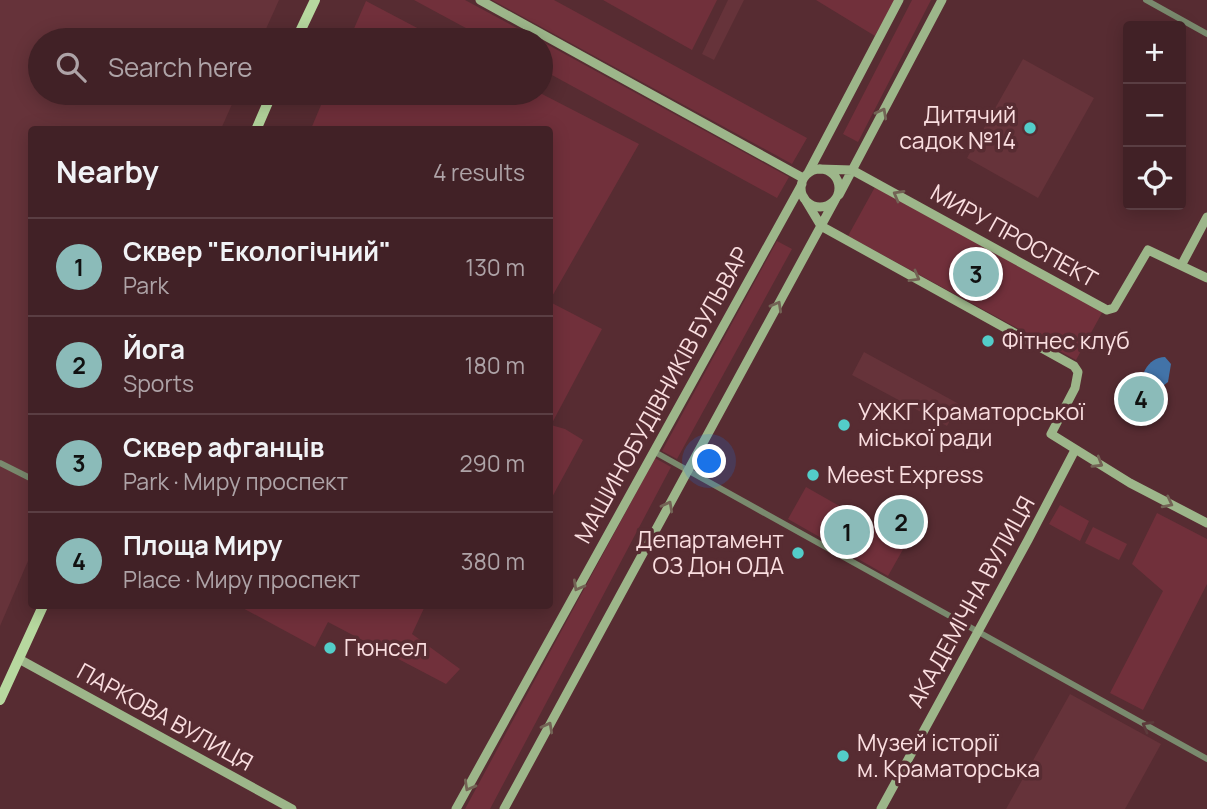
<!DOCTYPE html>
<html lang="en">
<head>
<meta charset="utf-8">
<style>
  body { margin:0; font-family:Manrope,sans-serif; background:#48292e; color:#f1f3f6 }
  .controls { position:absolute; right:21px; top:21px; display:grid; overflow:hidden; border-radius:7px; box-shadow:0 4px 18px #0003 }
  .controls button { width:63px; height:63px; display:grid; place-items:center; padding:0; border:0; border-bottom:2px solid #5a3e43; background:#412126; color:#f1f3f6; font:35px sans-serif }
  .you { position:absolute; left:710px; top:462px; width:24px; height:24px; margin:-18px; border:5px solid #fff; border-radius:50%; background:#1a73e8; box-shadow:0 0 0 10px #1a73e833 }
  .badge { display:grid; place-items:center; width:46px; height:46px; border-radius:50%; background:#8bbbb9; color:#111; font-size:23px; font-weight:700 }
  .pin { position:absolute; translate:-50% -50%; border:4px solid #fff; box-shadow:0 2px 7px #0006 }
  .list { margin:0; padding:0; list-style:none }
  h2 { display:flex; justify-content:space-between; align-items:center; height:91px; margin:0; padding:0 28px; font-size:30px }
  h2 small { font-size:23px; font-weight:400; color:#aea3a7 }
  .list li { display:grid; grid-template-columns:46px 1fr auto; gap:21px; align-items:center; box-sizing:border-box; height:98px; padding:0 28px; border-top:2px solid #5a3e43 }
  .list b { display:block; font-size:26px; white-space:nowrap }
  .list p { margin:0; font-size:23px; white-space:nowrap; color:#aea3a7 }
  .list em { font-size:23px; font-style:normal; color:#aea3a7 }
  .icon { flex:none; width:38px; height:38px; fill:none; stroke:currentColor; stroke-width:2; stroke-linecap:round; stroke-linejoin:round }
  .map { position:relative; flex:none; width:1207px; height:809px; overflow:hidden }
  .search { position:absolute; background:#412126; box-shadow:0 4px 18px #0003; left:28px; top:28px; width:525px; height:77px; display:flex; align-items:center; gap:18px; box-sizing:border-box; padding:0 24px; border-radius:38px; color:#aea3a7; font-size:26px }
  .panel { position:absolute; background:#412126; box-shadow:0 4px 18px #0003; left:28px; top:126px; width:525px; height:483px; border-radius:7px }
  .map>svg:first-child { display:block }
  .built { fill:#66333a }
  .green { fill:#71303b }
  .water { fill:#4273a8 }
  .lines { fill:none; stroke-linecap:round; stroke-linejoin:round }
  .street { stroke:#7a8a6e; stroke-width:6 }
  .secondary { stroke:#9db68a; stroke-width:9 }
  .primary { stroke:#b7d89f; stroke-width:10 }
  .oneway { stroke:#736355 }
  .oneway2 { stroke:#5c3a3b }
  .poi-dot { fill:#53cdc9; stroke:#572c32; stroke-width:2.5 }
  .labels { text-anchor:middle; stroke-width:7; stroke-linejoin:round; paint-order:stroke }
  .poi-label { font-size:23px; fill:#fadee0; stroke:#572c32; text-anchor:start }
  .street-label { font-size:23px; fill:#fadee0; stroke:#572c32 }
</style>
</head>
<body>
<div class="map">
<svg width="1207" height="809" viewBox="0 0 1207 809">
  <rect width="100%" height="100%" fill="#572c32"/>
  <path class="built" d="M0 0H279L261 40H40V93H237L221 129 32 130 31 554 0 626Z
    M728 0H744L714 60 702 54Z
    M1023 59 1094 98 1038 198 967 158Z
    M864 352 959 404 947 426 852 375Z
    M1070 694 1161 744 1125 809H1006Z"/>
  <path class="green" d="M414 0H465L539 40H488Z
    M492 0H554L807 138 792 164Z
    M603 0H717L692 50Z
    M816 0H895L875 36Z
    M912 0H931L858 142 843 134Z
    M366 1 440 40H349Z
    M541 41 789 177 777 198 541 69Z
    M326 93H540L639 144 550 300V130L311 129Z
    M875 187 1103 311 1076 360 848 236Z
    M777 241 792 249 677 459 662 451Z
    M550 302 602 329 551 425 565 429 583 440 550 501Z
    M655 458 671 467 490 809H465Z
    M806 487 906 544 888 576 788 519Z
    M1060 505 1089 521 1080 541 1049 524Z
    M1157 513 1207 539V584L1143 710 1110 693 1163 591 1132 564Z
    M1093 527 1127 544 1119 560 1085 543Z
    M239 606H425L412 634 460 669 446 684 328 622 315 647Z"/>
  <path class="water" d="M1165 357 1171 364 1168 382 1155 392H1146C1136 378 1148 357 1165 357Z"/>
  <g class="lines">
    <path class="street" d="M1146 0 1207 34
      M653 451 1207 759
      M0 463 32 479"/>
    <path class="secondary" d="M480 0 803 178
      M819 169 852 170 1107 310 1114 308 1148 250 1207 278
      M801 188a19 19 0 1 1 38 0a19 19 0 1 1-38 0Z
      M808 173 899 0
      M839 195 942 0
      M803 196 821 226 1074 366 1078 372 1075 388 1051 434 1130 483 1207 523
      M1182 264 1207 217
      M19 659 292 809
      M456 809 802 184
      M504 809 835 200
      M881 809 1028 540 1075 450"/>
    <path class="primary" d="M296 40 315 0
      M256 130 272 93
      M0 700 43 606"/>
  </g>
  <defs><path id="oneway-chevron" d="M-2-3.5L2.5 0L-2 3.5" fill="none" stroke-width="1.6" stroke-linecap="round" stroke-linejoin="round" transform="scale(1.75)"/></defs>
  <g class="oneway">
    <use href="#oneway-chevron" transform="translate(882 113) rotate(-62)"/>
    <use href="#oneway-chevron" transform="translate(898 195) rotate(-151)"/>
    <use href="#oneway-chevron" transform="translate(915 277) rotate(29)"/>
    <use href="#oneway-chevron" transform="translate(777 306) rotate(-61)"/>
    <use href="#oneway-chevron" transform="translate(1098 463) rotate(31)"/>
    <use href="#oneway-chevron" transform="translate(1168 503) rotate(27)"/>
    <use href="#oneway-chevron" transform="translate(668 506) rotate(-62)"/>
    <use href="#oneway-chevron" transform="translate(578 586) rotate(119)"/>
    <use href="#oneway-chevron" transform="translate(548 727) rotate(-62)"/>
    <use href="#oneway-chevron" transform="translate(469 786) rotate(119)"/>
  </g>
  <use class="oneway2" href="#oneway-chevron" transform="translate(1147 726) rotate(-151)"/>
  <g class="poi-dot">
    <circle cx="1030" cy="128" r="7"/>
    <circle cx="988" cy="341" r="7"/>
    <circle cx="844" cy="425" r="7"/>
    <circle cx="813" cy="475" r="7"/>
    <circle cx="798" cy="553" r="7"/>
    <circle cx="330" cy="648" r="7"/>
    <circle cx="843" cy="756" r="7"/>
  </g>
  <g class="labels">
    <g class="poi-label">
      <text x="1016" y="123" text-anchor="end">Дитячий<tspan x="1016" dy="26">садок №14</tspan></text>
      <text x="1002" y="349">Фітнес клуб</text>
      <text x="858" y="420">УЖКГ Краматорської<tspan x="858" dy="26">міської ради</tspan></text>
      <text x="827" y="483">Meest Express</text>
      <text x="784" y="548" text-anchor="end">Департамент<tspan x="784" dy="26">ОЗ Дон ОДА</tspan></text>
      <text x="344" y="656">Гюнсел</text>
      <text x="857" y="751">Музей історії<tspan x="857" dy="26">м. Краматорська</tspan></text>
    </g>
    <g class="street-label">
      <text transform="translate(1014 236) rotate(29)" y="8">МИРУ ПРОСПЕКТ</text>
      <text transform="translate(662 395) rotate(-61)" y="8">МАШИНОБУДІВНИКІВ БУЛЬВАР</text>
      <text transform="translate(971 602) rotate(-61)" y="8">АКАДЕМІЧНА ВУЛИЦЯ</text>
      <text transform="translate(165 717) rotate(29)" y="8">ПАРКОВА ВУЛИЦЯ</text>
    </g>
  </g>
</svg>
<div class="controls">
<button>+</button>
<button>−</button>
<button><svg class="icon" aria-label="locate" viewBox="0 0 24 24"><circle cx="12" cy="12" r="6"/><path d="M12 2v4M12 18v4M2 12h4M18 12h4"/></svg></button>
</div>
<div class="you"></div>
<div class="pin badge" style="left:847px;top:532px">1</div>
<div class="pin badge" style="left:901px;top:522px">2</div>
<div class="pin badge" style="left:976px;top:274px">3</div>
<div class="pin badge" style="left:1141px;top:399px">4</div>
<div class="search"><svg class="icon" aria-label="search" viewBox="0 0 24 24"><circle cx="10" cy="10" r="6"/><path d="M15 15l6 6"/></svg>Search here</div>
<section class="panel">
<h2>Nearby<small>4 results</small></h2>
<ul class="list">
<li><span class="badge">1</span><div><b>Сквер &quot;Екологічний&quot;</b><p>Park</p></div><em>130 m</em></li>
<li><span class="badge">2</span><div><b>Йога</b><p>Sports</p></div><em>180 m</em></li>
<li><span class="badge">3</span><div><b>Сквер афганців</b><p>Park · Миру проспект</p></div><em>290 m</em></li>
<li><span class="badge">4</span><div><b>Площа Миру</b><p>Place · Миру проспект</p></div><em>380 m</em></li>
</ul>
</section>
</div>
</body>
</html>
